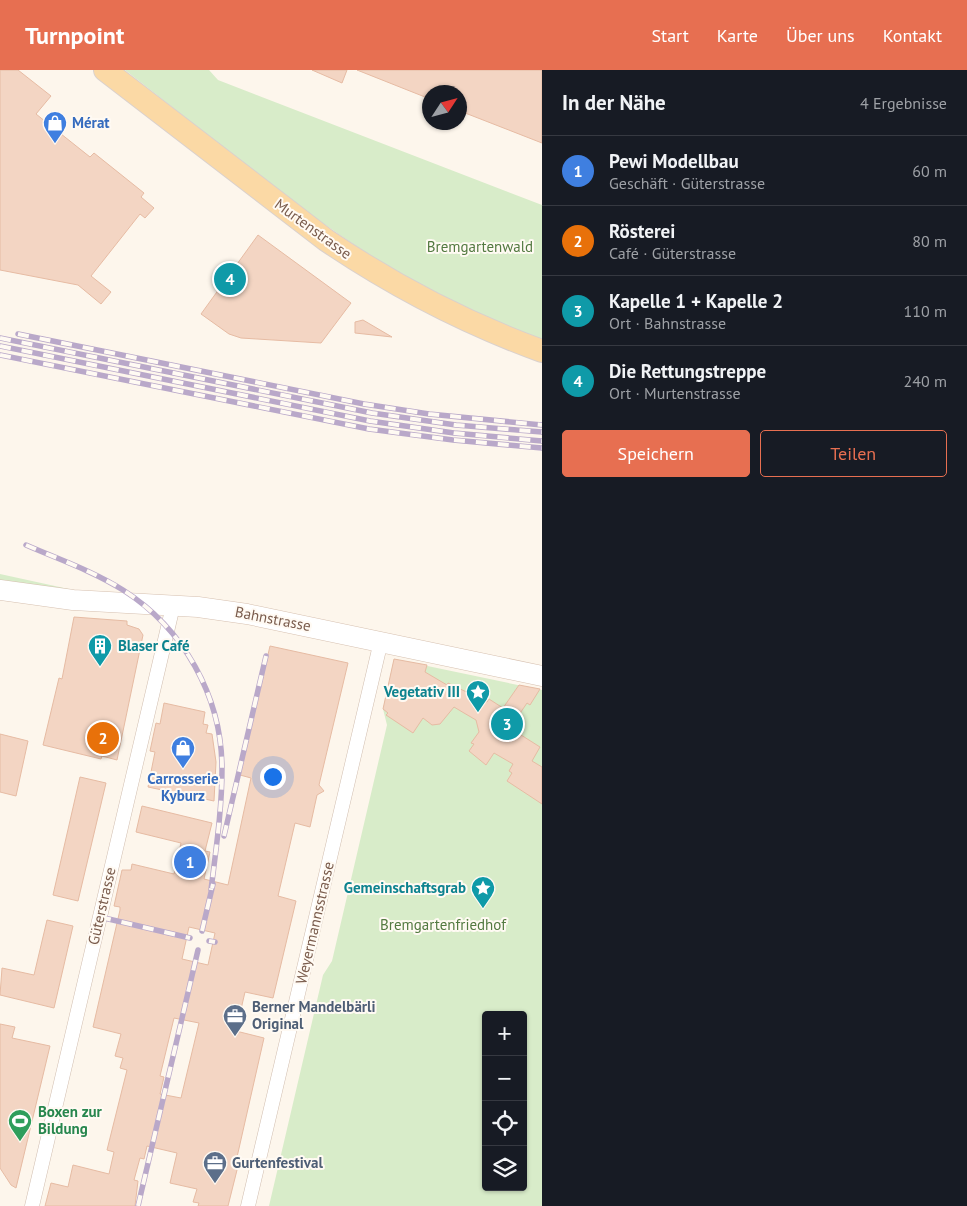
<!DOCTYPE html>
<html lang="de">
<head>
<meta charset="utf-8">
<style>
  body { margin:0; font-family:"PT Sans",sans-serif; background:#242831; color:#f1f3f6 }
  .controls { position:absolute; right:15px; bottom:15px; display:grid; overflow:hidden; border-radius:5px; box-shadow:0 1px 4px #0004 }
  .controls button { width:45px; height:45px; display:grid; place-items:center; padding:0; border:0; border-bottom:1px solid #363941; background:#171b24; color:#f1f3f6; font:25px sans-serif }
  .compass { position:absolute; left:422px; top:15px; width:45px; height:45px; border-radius:50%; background:#171b24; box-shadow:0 1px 4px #0004; rotate:54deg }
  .you { position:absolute; left:272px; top:706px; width:18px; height:18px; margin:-12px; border:4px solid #fff; border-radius:50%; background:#1a73e8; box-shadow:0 0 0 8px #1a73e833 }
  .badge { display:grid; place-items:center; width:32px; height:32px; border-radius:50%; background:#e76f51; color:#fff; font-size:16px; font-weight:700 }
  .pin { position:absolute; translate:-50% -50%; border:2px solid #fff; box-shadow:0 1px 5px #0006 }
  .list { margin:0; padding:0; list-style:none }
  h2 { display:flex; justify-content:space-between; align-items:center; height:65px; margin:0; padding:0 20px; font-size:21px }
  h2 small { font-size:16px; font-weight:400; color:#9ea1a6 }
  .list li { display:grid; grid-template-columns:32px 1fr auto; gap:15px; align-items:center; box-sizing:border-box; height:70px; padding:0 20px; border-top:1px solid #363941 }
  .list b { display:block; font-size:19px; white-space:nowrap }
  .list p { margin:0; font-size:16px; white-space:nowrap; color:#9ea1a6 }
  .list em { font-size:16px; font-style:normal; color:#9ea1a6 }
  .actions { display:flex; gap:10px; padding:15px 20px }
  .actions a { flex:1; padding:11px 0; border:1px solid #e76f51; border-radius:5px; text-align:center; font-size:18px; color:#e76f51 }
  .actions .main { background:#e76f51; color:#fff }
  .icon { flex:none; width:28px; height:28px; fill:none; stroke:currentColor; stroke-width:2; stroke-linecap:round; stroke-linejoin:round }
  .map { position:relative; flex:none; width:542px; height:1136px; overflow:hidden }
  header { display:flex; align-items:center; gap:30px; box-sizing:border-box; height:70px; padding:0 25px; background:#e76f51; color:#fff }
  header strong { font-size:24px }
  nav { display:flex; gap:28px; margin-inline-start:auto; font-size:18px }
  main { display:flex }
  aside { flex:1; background:#171b24 }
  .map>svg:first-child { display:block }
  .green { fill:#d8ecc9; fill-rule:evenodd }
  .building { fill:#f3d5c3; stroke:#e6bba3; fill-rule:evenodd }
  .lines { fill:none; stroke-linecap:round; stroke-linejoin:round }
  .street-casing { stroke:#d1beb0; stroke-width:15 }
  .secondary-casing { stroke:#d6c0b0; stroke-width:21 }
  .primary-casing { stroke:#dad1cd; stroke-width:24 }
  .street { stroke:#fff; stroke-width:14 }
  .secondary { stroke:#fff; stroke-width:20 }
  .primary { stroke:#fbd9a5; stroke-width:22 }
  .rail-casing { stroke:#b9a8c9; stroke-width:5.5 }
  .rail { stroke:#fffaf3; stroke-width:4; stroke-dasharray:11; stroke-linecap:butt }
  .labels { text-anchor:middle; stroke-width:4; stroke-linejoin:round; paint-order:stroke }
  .shop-label { font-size:15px; font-weight:bold; fill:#366cbe; stroke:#fffaf3; text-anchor:start }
  .street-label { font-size:15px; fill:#7a5c4d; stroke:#fffaf3 }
  .park-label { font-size:15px; fill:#537a41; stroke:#fffaf3 }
  .culture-label { font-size:15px; font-weight:bold; fill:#0d838f; stroke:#fffaf3; text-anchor:end }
  .service-label { font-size:15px; font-weight:bold; fill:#4e5e75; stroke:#fffaf3; text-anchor:start }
  .leisure-label { font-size:15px; font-weight:bold; fill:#27864d; stroke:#fffaf3; text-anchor:start }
</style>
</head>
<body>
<header>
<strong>Turnpoint</strong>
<nav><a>Start</a><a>Karte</a><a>Über uns</a><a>Kontakt</a></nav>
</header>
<main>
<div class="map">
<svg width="542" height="1136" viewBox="0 0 542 1136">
  <rect width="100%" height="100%" fill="#fdf6ec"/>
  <path class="green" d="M125 0H209L218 10 542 135V270C483 247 426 221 373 187 288 133 205 62 125 0Z
    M0 504 87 523 0 513Z
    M394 589 542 620V1136H269L323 905 332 891 387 655 383 639ZM486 945H523V1117H486Z"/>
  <path class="building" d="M0 0H18L51 26 36 44 90 87 94 83 144 123 141 127 154 138 145 148 140 144 91 206 111 222 101 234 78 215 0 200Z
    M312 0H347L342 13Z
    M357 0H542V73L460 41V22H430V29Z
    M258 165 351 233 321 273 241 268 229 264 201 244Z
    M363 250 392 267 355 263V252Z
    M74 547 127 551V555L139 559 143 565 117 690 102 686 101 689 43 675 59 608 62 609Z
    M270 576 348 593 319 715 324 721 317 725 310 757 295 753 278 826 296 831 273 928 245 922 236 961 264 968 235 1096H238L228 1136H198L199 1133 193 1132 197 1119 170 1113 177 1083 147 1076 144 1089 140 1088 134 1110 138 1111 135 1136H45L51 1113 68 1117 73 1095 109 1104 114 1082 107 1080 127 1000 120 998 123 988 115 986 121 964 93 957 120 840V837L114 836 122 800H131L132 794 174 804 181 773 136 762 142 736 212 753 205 781 210 782 204 809 228 815 251 708 240 705ZM189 857 215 863 208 895 182 889ZM174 948 199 953 181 1028 160 1024 164 1007 160 1006Z
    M394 589 427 595 425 602 447 615 448 613 487 632 489 629 503 638 519 615 540 619 530 635 527 633 510 658 540 677 532 691 542 697V734L507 711 512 703 509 701 513 694 494 683 486 695 469 681 474 674 471 673 479 662 476 650 464 643 454 637 440 654 432 655 423 648 413 663 386 645 388 643 383 639Z
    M164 633 205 642 203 654 208 655 206 663 212 664 216 692 214 731 148 717 155 682 150 681 156 653 160 654Z
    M0 664 28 671 16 726 0 722Z
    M80 707 106 713 78 831 53 825Z
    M47 850 73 856 54 938 0 925 2 898 34 905Z
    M0 954 15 957 12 968 50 976 16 1118 11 1115 0 1098Z"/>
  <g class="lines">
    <g class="street-casing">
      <path id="street" d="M32 1136 173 536
        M248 1136 381 571"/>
    </g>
    <g class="secondary-casing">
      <path id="secondary" d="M0 520 73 530 198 537 247 544 542 606"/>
    </g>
    <g class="primary-casing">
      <path id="primary" d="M105 0 326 170C394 216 465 253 542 281"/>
    </g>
    <use href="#street" class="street"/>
    <use href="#secondary" class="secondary"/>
    <use href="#primary" class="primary"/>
    <g class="rail-casing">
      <path id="rail" d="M18 264 364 334 429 344 542 355
        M0 268 372 343 456 355 542 362
        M0 276 370 351 454 363 542 371
        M0 285 369 359 453 370 542 378
        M26 475C58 489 93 501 123 520 183 558 222 626 222 699 222 739 216 779 211 820
        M224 766 266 586
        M100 847 190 868
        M202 861 213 814
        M209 871 215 872
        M138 1136 198 880"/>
    </g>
    <use href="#rail" class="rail"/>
  </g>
  <defs>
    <g id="shop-pin" transform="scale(1.25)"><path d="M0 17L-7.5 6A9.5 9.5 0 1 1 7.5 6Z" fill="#3f7fe0" stroke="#fffaf3"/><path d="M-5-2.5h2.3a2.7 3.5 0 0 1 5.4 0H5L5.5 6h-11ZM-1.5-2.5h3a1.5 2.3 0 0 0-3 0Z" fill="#fff"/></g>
    <g id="building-pin" transform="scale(1.25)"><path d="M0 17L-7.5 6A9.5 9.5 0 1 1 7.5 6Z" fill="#0f9aa8" stroke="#fffaf3"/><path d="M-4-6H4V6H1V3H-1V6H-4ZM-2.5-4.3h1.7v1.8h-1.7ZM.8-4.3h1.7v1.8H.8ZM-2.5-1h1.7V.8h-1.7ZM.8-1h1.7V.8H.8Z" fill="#fff"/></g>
    <g id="sight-pin" transform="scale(1.25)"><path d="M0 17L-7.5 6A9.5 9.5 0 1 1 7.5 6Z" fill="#0f9aa8" stroke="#fffaf3"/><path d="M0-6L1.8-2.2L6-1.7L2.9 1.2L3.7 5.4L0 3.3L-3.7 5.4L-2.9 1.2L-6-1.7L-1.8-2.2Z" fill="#fff"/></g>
    <g id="office-pin" transform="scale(1.25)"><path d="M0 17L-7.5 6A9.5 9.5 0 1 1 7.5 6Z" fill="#5c6f8a" stroke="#fffaf3"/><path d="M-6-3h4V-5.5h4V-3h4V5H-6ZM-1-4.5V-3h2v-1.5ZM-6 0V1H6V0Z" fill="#fff"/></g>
    <g id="stadium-pin" transform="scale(1.25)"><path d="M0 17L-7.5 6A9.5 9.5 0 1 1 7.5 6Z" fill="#2e9e5b" stroke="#fffaf3"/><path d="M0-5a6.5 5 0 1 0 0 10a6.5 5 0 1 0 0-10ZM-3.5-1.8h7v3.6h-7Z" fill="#fff"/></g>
  </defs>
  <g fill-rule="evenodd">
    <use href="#shop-pin" x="55" y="53"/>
    <use href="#building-pin" x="100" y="576"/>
    <use href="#sight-pin" x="478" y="622"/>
    <use href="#shop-pin" x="183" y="678"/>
    <use href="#sight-pin" x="483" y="818"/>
    <use href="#office-pin" x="235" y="946"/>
    <use href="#stadium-pin" x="20" y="1051"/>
    <use href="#office-pin" x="215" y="1093"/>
  </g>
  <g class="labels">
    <g class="shop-label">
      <text x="72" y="58">Mérat</text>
      <text x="183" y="714" text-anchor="middle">Carrosserie<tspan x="183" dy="17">Kyburz</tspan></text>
    </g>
    <g class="street-label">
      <text transform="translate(313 159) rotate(36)" y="5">Murtenstrasse</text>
      <text transform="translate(273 549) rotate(11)" y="5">Bahnstrasse</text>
      <text transform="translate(102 836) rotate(-77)" y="5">Güterstrasse</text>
      <text transform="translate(315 853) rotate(-77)" y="5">Weyermannsstrasse</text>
    </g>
    <g class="park-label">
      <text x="480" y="182">Bremgartenwald</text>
      <text x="443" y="860">Bremgartenfriedhof</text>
    </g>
    <g class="culture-label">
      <text x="118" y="581" text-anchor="start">Blaser Café</text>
      <text x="460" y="627">Vegetativ III</text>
      <text x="466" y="823">Gemeinschaftsgrab</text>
    </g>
    <g class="service-label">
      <text x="252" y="942">Berner Mandelbärli<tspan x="252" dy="17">Original</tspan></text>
      <text x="232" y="1098">Gurtenfestival</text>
    </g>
    <g class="leisure-label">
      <text x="38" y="1047">Boxen zur<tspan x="38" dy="17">Bildung</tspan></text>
    </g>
  </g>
</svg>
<div class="controls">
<button>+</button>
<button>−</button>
<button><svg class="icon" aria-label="locate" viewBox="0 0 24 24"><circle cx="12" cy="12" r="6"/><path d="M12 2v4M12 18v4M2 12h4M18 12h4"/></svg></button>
<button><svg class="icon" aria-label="layers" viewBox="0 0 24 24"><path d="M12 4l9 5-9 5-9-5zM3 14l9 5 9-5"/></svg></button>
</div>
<svg class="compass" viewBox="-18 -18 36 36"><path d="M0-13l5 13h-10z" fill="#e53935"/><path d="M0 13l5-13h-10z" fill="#9ea1a6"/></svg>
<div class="you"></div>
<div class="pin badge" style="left:190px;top:792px;background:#3f7fe0">1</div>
<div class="pin badge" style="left:103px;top:668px;background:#e8710a">2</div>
<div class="pin badge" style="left:507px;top:654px;background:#0f9aa8">3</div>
<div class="pin badge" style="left:230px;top:209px;background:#0f9aa8">4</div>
</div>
<aside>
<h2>In der Nähe<small>4 Ergebnisse</small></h2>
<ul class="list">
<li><span class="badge" style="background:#3f7fe0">1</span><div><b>Pewi Modellbau</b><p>Geschäft · Güterstrasse</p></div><em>60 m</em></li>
<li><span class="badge" style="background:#e8710a">2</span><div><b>Rösterei</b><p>Café · Güterstrasse</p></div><em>80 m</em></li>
<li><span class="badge" style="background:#0f9aa8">3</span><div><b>Kapelle 1 + Kapelle 2</b><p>Ort · Bahnstrasse</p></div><em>110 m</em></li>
<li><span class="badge" style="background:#0f9aa8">4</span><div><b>Die Rettungstreppe</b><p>Ort · Murtenstrasse</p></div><em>240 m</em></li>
</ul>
<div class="actions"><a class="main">Speichern</a><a>Teilen</a></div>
</aside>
</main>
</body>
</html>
